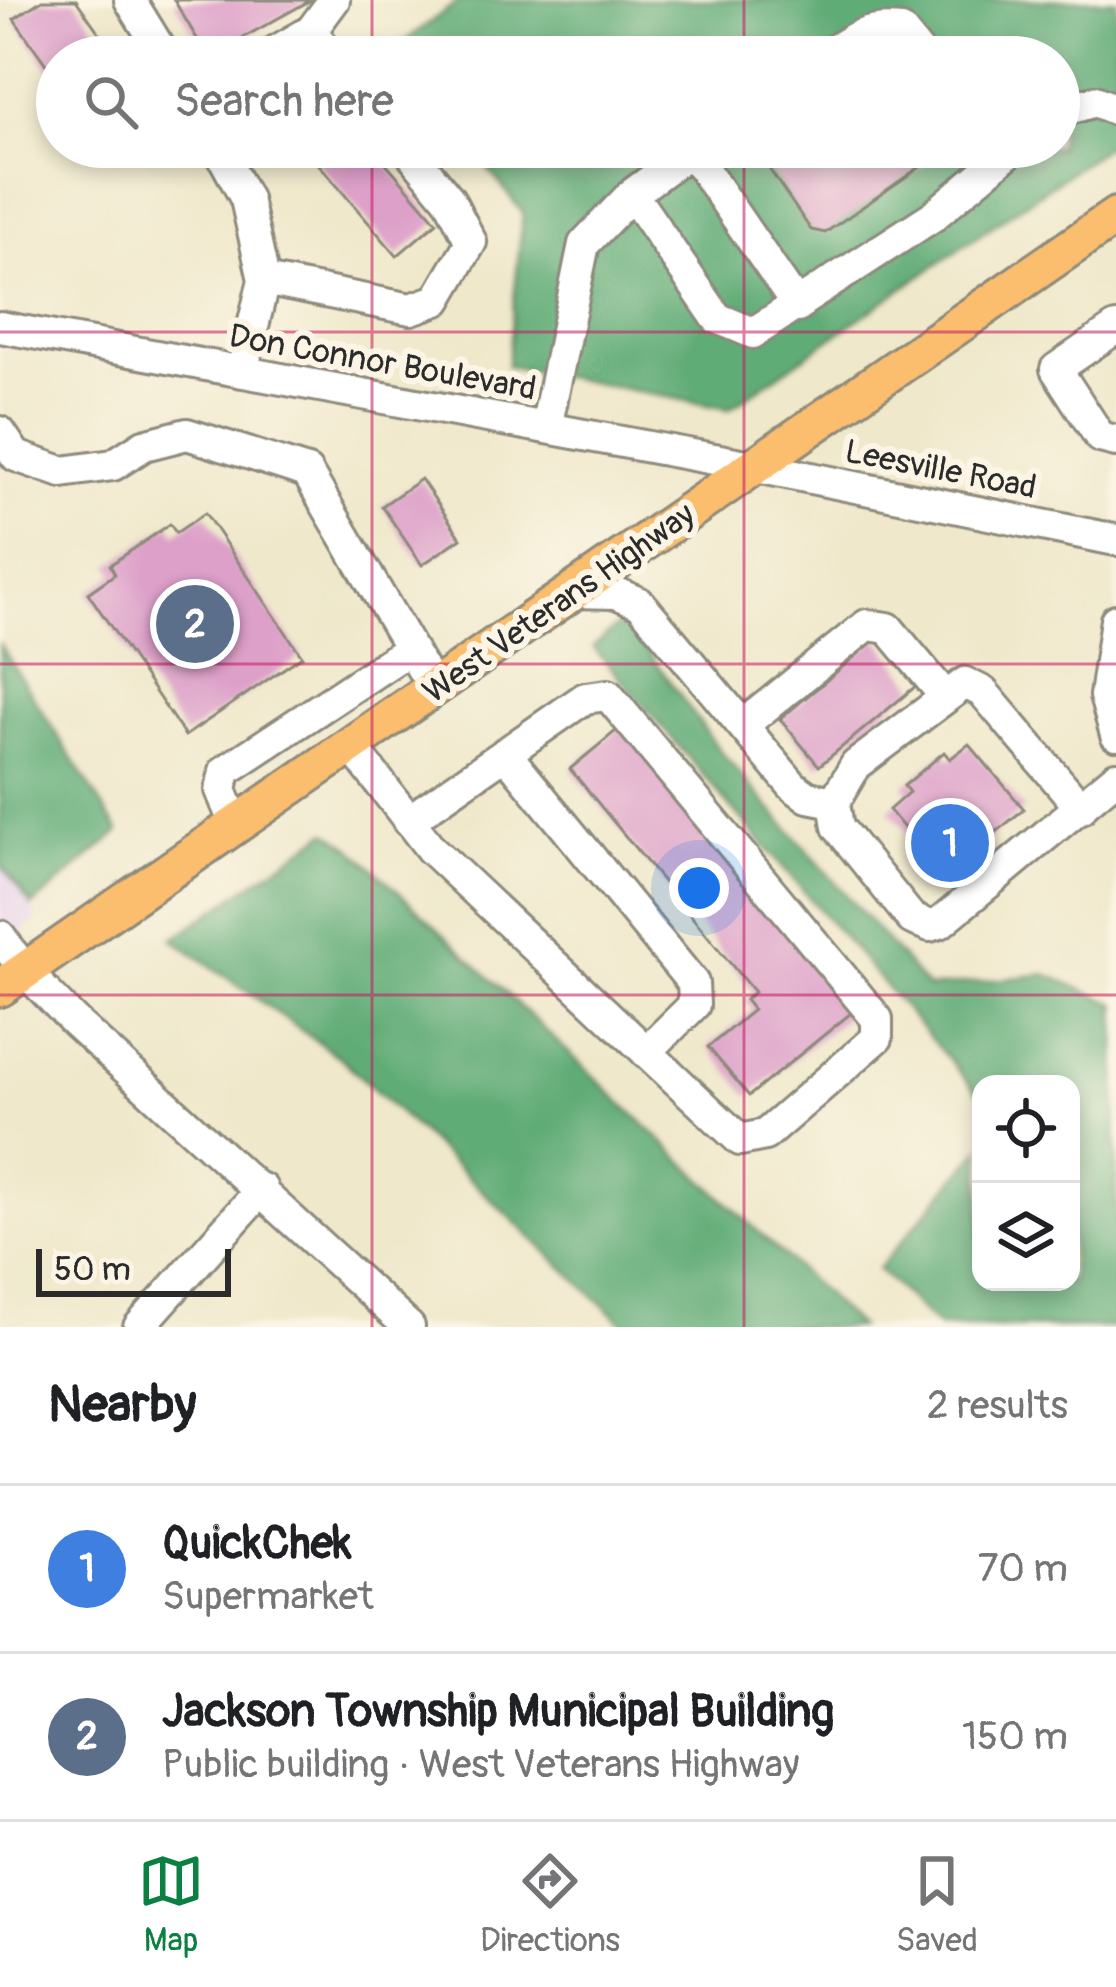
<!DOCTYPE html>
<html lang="en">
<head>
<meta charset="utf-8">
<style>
  body { margin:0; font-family:Pangolin,sans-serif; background:#f6f6f6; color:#202124 }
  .controls { position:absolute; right:36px; bottom:36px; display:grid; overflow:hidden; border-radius:24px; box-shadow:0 6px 18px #0003 }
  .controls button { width:108px; height:108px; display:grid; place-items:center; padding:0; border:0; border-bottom:3px solid #e0e0e0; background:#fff; color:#202124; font:60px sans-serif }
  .scale { position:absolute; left:36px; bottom:30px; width:195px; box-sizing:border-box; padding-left:12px; border:6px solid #2b2b2b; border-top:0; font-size:33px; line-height:42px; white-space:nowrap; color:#2b2b2b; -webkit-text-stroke:9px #fcf5e5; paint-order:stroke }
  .you { position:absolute; left:699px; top:888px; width:42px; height:42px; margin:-30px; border:9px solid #fff; border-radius:50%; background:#1a73e8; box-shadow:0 0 0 18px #1a73e833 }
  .badge { display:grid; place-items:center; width:78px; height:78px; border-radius:50%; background:#0b8043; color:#fff; font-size:39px; font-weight:700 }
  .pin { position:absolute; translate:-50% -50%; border:6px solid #fff; box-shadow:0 3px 12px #0006 }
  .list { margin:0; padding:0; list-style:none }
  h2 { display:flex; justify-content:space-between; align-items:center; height:156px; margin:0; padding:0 48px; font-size:51px }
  h2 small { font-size:39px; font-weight:400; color:#757577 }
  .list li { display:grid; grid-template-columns:78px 1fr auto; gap:36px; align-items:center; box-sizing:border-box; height:168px; padding:0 48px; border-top:3px solid #e0e0e0 }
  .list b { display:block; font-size:45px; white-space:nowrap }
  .list p { margin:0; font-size:39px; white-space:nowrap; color:#757577 }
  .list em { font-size:39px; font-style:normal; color:#757577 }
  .icon { flex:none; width:66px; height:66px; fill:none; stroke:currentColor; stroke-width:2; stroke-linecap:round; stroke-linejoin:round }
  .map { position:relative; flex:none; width:1116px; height:1327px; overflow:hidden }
  .search { position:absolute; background:#fff; box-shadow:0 6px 18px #0003; left:36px; right:36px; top:36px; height:132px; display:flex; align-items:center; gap:30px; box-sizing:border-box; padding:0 42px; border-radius:66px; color:#757577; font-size:45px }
  .sheet { height:492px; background:#fff }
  nav { display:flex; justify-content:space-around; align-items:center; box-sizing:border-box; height:168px; border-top:3px solid #e0e0e0; background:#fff; font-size:33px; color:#757577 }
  nav a { display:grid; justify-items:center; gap:6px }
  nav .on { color:#0b8043 }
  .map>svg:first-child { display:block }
  .built { fill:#e7d2ef }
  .forest { fill:#60ac77; stroke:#466c51; stroke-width:3 }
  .building { fill:#dda0c9 }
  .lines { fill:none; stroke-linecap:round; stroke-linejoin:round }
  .minor-casing { stroke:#8d8a7b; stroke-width:36 }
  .major-casing { stroke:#8d8a7b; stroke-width:42 }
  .minor { stroke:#fff; stroke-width:30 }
  .major { stroke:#fbbd6e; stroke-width:36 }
  .grid { fill:none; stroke:#c2185b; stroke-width:3; stroke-opacity:0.55 }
  .labels { text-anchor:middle; stroke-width:12; stroke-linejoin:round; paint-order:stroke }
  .street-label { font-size:33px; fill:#2b2b2b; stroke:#fcf5e5 }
</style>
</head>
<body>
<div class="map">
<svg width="1116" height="1327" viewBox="0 0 1116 1327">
  <rect width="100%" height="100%" fill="#fcf5e5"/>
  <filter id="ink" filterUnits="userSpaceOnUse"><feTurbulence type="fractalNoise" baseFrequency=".00833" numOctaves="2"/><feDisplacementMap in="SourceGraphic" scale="24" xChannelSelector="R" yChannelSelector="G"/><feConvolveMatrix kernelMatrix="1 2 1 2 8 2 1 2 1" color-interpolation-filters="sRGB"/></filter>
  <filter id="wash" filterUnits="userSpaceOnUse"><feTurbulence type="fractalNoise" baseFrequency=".004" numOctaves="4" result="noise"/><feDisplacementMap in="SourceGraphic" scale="48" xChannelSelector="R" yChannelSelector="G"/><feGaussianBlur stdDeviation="2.7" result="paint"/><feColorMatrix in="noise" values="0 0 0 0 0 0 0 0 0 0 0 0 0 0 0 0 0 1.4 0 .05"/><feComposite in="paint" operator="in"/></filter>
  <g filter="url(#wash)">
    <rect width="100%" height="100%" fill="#efe8cb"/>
    <path class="built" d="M0 863 32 906 36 921 0 947Z"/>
    <path class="forest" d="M460 0H1116V140L729 409 507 366 523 213 471 147H1059V57H400L394 49Z
      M625 620 720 751 928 988 1046 974 1116 1004V1327H938L878 1269 981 1148V1282H1071V1084H981V1097L593 647Z
      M0 645 119 832 32 906 0 864Z
      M328 831 351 847 859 1327H627L342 1059 173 939Z"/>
    <g id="blocks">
      <path class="building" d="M42 0H76L116 57H57V80L14 19Z
        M174 0H311L208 57Z
        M304 147H372L437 222 397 256Z
        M754 147H949L825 233 811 230Z
        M421 479 461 538 422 565 382 506Z
        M205 513 302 656 185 736 88 593 115 574 110 565 170 524 176 533Z
        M877 638 916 686 819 766 780 719Z
        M623 725 856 1009 749 1096 708 1047 753 1010 745 1000 754 992 570 769Z
        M969 744 1024 809 944 876 889 810 909 792 904 786 944 752 950 759Z"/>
    </g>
  </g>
  <g filter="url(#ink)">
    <use href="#blocks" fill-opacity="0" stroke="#8d8a7b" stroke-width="3"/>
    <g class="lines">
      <g class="minor-casing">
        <path id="minor" d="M130 0 165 57
          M266 57 311 31
          M332 57 311 31 334 0
          M825 57C852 38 867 27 901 31L922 57
          M1059 112 1095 101 1116 110
          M218 147 246 199 264 280
          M691 151 798 307
          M632 194 717 318 753 333 933 216 1015 147
          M0 327 752 466 1116 540
          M1116 328 1056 369 1100 437 1116 441
          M242 372 264 280 411 309 437 300 471 242 449 199 406 147
          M546 428 584 244 632 194 696 147
          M0 432 16 456 62 472 113 465 144 445 187 434 307 472 434 689
          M572 592 616 593 640 603 793 786 808 797 834 802
          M1116 620 1105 696 1116 735
          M743 725 867 625 888 628 944 695
          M353 748 431 849 740 1140 765 1135 877 1038V1019L608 695 585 698 408 821
          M505 753 693 983 694 1005 646 1052
          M1081 808 983 692 965 683 856 765 834 802 838 827 912 919 930 926 940 923 1116 777
          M236 827 221 790 225 771 410 649
          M0 936 24 970 75 1022 409 1327
          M139 1327 262 1189"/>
      </g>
      <g class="major-casing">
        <path id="major" d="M0 988 1116 216"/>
      </g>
      <use href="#minor" class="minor"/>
      <use href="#major" class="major"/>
    </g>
  </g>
  <path class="grid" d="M372 0V57M744 0V57M372 147V1327M744 147V1327M0 332H1116M0 664H1116M0 995H1116"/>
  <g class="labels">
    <g class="street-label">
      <text transform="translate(383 361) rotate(10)" y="12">Don Connor Boulevard</text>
      <text transform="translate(941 468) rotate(11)" y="12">Leesville Road</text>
      <text transform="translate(558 602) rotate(-35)" y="12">West Veterans Highway</text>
    </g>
  </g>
</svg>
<div class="controls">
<button><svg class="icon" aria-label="locate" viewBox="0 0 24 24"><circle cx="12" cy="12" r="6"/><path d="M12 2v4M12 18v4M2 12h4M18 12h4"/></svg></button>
<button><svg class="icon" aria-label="layers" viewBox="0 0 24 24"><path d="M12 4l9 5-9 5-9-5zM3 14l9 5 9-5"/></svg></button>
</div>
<div class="scale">50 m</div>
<div class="you"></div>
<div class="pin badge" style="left:950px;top:843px;background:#3f7fe0">1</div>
<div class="pin badge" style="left:195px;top:624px;background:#5c6f8a">2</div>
<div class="search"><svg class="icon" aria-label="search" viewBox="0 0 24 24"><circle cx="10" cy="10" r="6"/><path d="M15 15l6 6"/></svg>Search here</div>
</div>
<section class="sheet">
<h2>Nearby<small>2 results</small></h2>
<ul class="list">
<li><span class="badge" style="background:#3f7fe0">1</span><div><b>QuickChek</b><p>Supermarket</p></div><em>70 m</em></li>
<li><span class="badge" style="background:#5c6f8a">2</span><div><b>Jackson Township Municipal Building</b><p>Public building · West Veterans Highway</p></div><em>150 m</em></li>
</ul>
</section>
<nav>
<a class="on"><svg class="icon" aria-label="map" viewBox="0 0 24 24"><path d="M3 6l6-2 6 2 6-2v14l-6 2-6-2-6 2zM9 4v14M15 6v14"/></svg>Map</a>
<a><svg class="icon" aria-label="directions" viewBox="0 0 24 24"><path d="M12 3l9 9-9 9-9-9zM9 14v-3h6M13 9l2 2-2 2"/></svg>Directions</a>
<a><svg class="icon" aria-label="saved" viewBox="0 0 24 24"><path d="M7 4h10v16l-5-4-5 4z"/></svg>Saved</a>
</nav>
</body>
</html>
